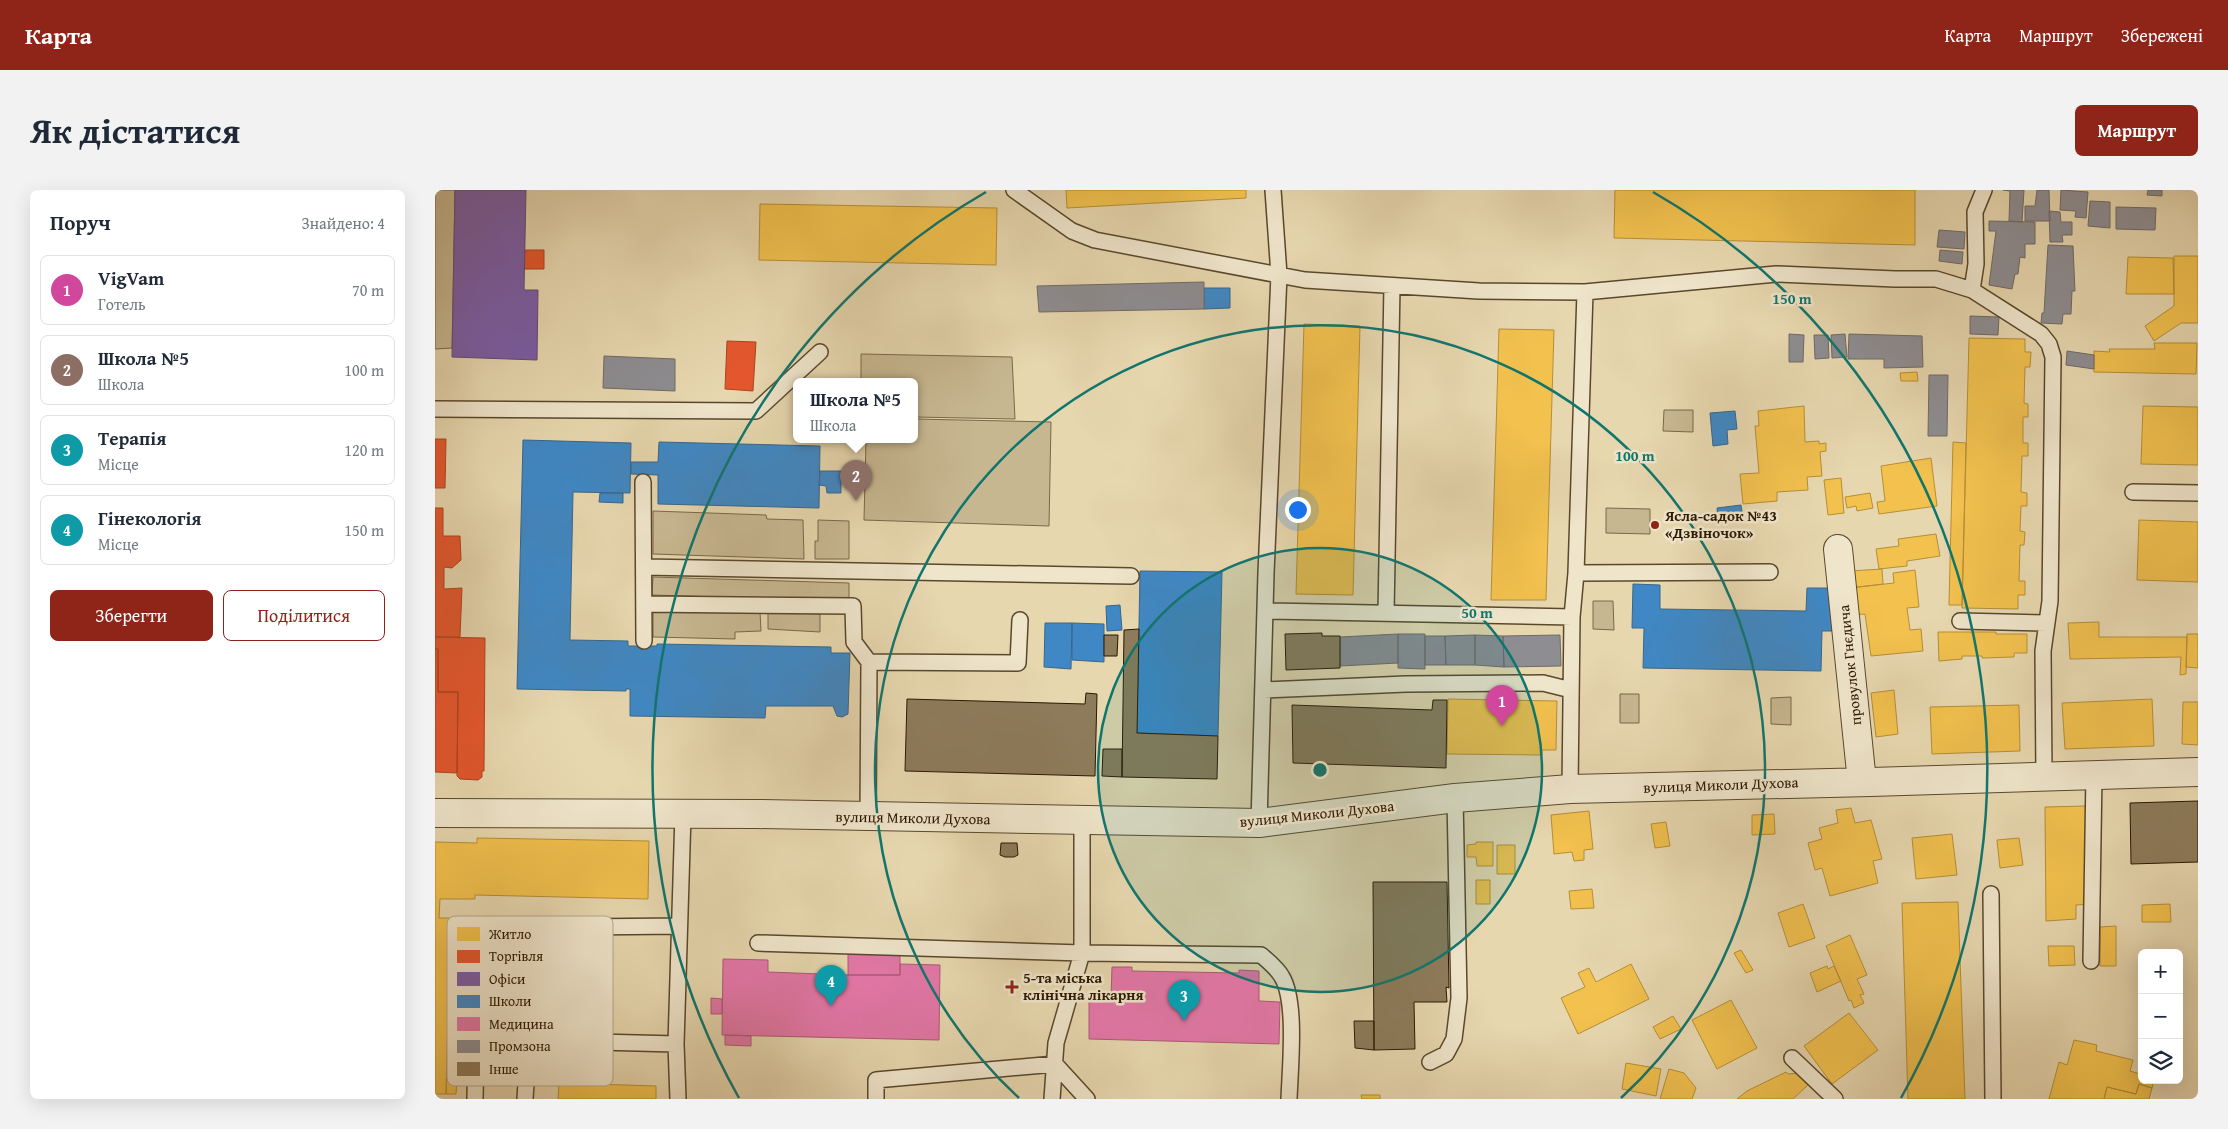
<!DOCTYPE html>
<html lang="uk">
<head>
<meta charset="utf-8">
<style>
  body { margin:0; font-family:"Gentium Book Plus",serif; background:#f2f2f3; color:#1f2937 }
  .controls { position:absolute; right:15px; bottom:15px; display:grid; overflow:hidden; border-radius:8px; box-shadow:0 5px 20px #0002 }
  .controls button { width:45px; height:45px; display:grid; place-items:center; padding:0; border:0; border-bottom:1px solid #e0e1e3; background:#fff; color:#1f2937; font:25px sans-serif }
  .you { position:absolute; left:862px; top:319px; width:18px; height:18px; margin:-12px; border:4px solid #fff; border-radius:50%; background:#1a73e8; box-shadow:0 0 0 8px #1a73e833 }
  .badge { display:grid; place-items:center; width:32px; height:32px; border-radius:50%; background:#8f2418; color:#fff; font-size:16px; font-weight:700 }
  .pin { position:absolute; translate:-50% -41px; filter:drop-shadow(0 1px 2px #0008) }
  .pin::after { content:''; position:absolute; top:26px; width:18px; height:15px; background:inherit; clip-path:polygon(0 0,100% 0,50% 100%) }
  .popup { position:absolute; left:358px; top:188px; width:125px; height:65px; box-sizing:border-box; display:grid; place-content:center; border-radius:8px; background:#fff; filter:drop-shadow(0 1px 4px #0005); font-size:16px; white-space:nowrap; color:#747a83 }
  .popup b { font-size:19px; color:#1f2937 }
  .popup::after { content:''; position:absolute; left:50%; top:100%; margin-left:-10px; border:10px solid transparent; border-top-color:#fff }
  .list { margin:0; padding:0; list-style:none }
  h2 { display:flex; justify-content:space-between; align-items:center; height:65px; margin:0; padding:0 20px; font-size:21px }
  h2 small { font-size:16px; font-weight:400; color:#747a83 }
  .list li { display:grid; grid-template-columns:32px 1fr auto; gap:15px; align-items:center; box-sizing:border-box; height:70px; margin:0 10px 10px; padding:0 10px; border:1px solid #e0e1e3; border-radius:8px }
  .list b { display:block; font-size:19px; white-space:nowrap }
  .list p { margin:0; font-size:16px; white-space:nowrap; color:#747a83 }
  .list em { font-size:16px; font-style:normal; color:#747a83 }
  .actions { display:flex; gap:10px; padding:15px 20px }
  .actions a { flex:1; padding:11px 0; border:1px solid #8f2418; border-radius:8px; text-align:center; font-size:18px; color:#8f2418 }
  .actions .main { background:#8f2418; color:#fff }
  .icon { flex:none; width:28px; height:28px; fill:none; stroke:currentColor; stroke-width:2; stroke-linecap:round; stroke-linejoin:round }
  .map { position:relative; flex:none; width:1763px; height:909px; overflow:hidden; border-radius:8px }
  header { display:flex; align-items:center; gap:30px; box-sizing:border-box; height:70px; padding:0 25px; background:#8f2418; color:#fff }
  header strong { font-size:24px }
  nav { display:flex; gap:28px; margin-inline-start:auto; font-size:18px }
  .intro { display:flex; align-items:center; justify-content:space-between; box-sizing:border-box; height:120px; padding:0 30px }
  h1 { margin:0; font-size:35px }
  .button { padding:12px 22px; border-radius:8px; background:#8f2418; color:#fff; font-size:18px; font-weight:700 }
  main { display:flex; gap:30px; padding:0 30px }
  aside { flex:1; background:#fff; border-radius:8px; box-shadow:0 5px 20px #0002 }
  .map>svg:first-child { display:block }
  .green { fill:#c7b791; stroke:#796849 }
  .homes { fill:#f2c14e; stroke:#b68e37 }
  .shops { fill:#e4572e; stroke:#ac4420 }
  .offices { fill:#7b5ea7; stroke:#634975 }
  .schools { fill:#3f88c5; stroke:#39668a }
  .health { fill:#e377a8; stroke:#ac5a76 }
  .industry { fill:#8d8d92; stroke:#706a66 }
  .building { fill:#8d7b5b; stroke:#2b1801 }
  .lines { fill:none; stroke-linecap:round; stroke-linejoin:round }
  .service-casing { stroke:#5a482c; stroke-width:18 }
  .minor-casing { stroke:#5a482c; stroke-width:30 }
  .service { stroke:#efe5cb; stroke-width:15 }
  .minor { stroke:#efe5cb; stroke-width:28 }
  .ring { fill:none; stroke:#0f766e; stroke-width:2.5 }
  .poi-dot { fill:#8f2418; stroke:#efe5cb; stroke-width:2 }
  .labels { text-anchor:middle; stroke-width:5; stroke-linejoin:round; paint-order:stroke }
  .poi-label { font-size:15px; font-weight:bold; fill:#2b1801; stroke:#efe5cb; text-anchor:start }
  .street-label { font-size:15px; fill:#2b1801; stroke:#efe5cb }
  .key { fill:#efe5cb; stroke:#b4a88e; stroke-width:1 }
  .key-label { font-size:14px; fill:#2b1801 }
  .centre { fill:#0f766e; stroke:#efe5cb; stroke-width:2.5 }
  .ring-label { font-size:15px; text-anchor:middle; font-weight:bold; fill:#0f766e; stroke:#efe5cb; stroke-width:5; stroke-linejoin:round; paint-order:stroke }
</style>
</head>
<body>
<header>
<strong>Карта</strong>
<nav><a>Карта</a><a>Маршрут</a><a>Збережені</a></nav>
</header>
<div class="intro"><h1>Як дістатися</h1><a class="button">Маршрут</a></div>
<main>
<aside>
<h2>Поруч<small>Знайдено: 4</small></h2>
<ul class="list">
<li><span class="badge" style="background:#d1479c">1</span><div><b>VigVam</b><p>Готель</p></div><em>70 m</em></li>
<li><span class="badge" style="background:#8d6e63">2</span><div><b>Школа №5</b><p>Школа</p></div><em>100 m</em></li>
<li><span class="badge" style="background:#0f9aa8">3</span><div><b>Терапія</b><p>Місце</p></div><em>120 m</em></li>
<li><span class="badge" style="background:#0f9aa8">4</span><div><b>Гінекологія</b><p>Місце</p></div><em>150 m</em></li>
</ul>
<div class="actions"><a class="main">Зберегти</a><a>Поділитися</a></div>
</aside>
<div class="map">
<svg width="1763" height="909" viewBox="0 0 1763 909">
  <rect width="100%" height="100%" fill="#e7d7af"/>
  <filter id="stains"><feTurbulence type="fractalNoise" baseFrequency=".004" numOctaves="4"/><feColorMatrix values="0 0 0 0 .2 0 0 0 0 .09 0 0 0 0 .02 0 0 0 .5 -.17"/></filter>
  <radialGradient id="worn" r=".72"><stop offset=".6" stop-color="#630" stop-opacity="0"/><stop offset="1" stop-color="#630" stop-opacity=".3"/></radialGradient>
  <path class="green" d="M0 0H20L17 158 0 159Z
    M426 164 577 167 580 229 480 227V192H426Z
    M1229 220H1258V242L1228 241Z
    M480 229 616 232 614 336 429 330 431 250H480Z
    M1171 318 1215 319V344L1171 343Z
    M218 321 331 325 332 329 368 330 369 369 218 364Z
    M383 330 414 331V369H380V351H383Z
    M218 387 414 393V411L217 405Z
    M1158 411H1178L1179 440 1158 439Z
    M218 419 325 422 326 441 300 442V449L218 447Z
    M333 422 385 424V442L333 439Z
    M1185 504H1204V533H1185Z
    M1356 507V535L1336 534V508Z"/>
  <path class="homes" d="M631 0H811V8L632 18Z
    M1180 0H1480V55L1179 48Z
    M325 14 562 18 561 75 324 70Z
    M1739 66H1763V133H1746L1719 151 1710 136 1739 116Z
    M1693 67 1738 68 1739 104H1691Z
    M869 134 925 136 918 405 861 404Z
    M1064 139 1119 140 1111 410H1056Z
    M1534 148 1590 149V162H1596L1595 177H1590L1589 213 1593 214V227H1588V253H1593V266H1587L1586 302 1592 303V316H1586L1585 341 1590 342 1589 355H1585L1584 391H1590V405H1583V419L1527 418Z
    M1719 153H1762L1761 184 1659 182V161L1675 162 1674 159H1720Z
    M1482 182 1483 191H1466L1465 183Z
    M1369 216 1370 252 1384 251V254L1391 253V261L1385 262 1387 286 1372 287 1373 300 1342 302V311L1308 314 1305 284 1324 283 1320 236H1324L1323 221Z
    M1708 216 1763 217V275L1706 274Z
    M1518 252 1531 253 1527 415H1514Z
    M1496 268 1502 316 1444 324 1442 312 1450 311 1446 276Z
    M1406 288 1409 323 1393 325 1389 290Z
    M1435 303 1438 318 1422 321 1421 316 1412 318 1410 307Z
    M1704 330 1763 332V392L1702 390Z
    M1501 344 1505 366 1472 371V376L1444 379 1441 359 1464 356 1463 349Z
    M1447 379 1448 394 1416 398 1415 381Z
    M1480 380 1484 417 1472 418 1475 440 1486 439 1488 461 1436 466 1430 424 1417 425 1414 398 1459 393 1458 383Z
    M1664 432V447H1752L1751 484 1745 485 1746 467 1635 469 1633 433Z
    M1503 442H1561V444H1592V463H1579V467L1547 468V466H1527V469L1504 471Z
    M1752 444H1763V478L1751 477Z
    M1459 500 1463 544 1441 547 1436 503Z
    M1013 509 1122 511 1121 560H1107V565L1012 564Z
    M1717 509 1719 556 1630 559 1627 513Z
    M1748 512H1763V555L1747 554Z
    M1584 515 1585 561 1497 564 1495 517Z
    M1651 616 1654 714 1641 715V729L1611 731 1610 617Z
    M1416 618 1420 633 1436 630 1447 669 1438 671 1443 693 1395 706 1387 678 1380 680 1373 653 1387 649 1384 638 1403 633 1401 620Z
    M1154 621 1158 659 1149 660V670L1139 671 1137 662 1119 664 1116 625Z
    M1339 624 1340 644 1317 645V625Z
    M1231 632 1235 656 1220 658 1216 634Z
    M1517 644 1522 685 1481 689 1477 648Z
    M42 648 214 651 213 709 40 705V709H5L4 728H15L12 862 11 904H0V652L42 653Z
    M1584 648 1588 675 1565 678 1562 650Z
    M1041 652H1058V676H1042L1041 667H1032V655L1041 654Z
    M1062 655H1080V684H1062Z
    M1041 690H1055V714H1041Z
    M1157 699 1159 718 1136 719 1134 701Z
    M1523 712 1530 909H1473L1467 713Z
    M1368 714 1380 748 1354 757 1343 723Z
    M1735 714 1736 732H1707V715Z
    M1681 736V776H1665V737Z
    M1415 745 1432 785 1422 789 1429 804 1425 805 1429 813 1419 818 1416 810 1414 811 1391 756Z
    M1613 756H1639L1640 775 1614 776Z
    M1306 760 1318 780 1311 783 1299 763Z
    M1196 774 1214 809 1143 844 1126 808 1150 797 1143 783 1154 778 1161 792Z
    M1392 776 1393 779 1399 776 1406 791 1382 802 1375 783Z
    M1296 810 1322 858 1282 879 1257 830Z
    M1414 823 1443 860 1397 894 1369 856Z
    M1238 826 1246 839 1225 849 1218 837Z
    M1639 850 1662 855 1661 861 1698 870 1695 881 1705 884 1707 877V890H1719L1717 898 1704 894 1701 904 1672 897 1669 909H1614L1624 872 1632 875Z
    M1191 873 1226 879 1221 906 1187 899Z
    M12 875H23L21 904H11Z
    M1234 879 1249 883 1261 898 1257 909H1225Z
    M1351 882 1353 884 1364 883 1375 893 1358 909H1302L1312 901Z
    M124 893 221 896V909H123Z
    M1704 894 1717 898 1714 909H1669L1672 897 1701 904Z
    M926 905H945V909H927Z"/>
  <path class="shops" d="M90 60H109V79H89Z
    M292 151 321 152 318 201 290 199Z
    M0 249H11L10 298H0Z
    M0 318H8V346H25L26 370 17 378 9 377V399L27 398 25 447H0Z
    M0 447 50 448 49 581H47V587L43 590 25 589 22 586 23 502H3V459H0Z
    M0 459H3V502H23L22 583 0 582Z"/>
  <path class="offices" d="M20 0H91L89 100H103L102 170 17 167Z"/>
  <path class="schools" d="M769 98H795V118L769 119Z
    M1300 221 1302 239 1292 240 1293 254 1278 256 1275 223Z
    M88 250 196 253 195 303 138 302 135 450 193 451V456H222V454L396 457V463H415L413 524 407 527 402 526 398 516H331L330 528 195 526V499H191V501L82 499Z
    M224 252 385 256 384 318 223 314V285L196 284V272H223Z
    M385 281H406V303H392L391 296 384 295Z
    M165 303H188V313L164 312Z
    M1306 315 1308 328 1283 332 1282 318Z
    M705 381 787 382 783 546 702 543Z
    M1198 394 1225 395V419L1371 421 1372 398H1401L1400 441H1387L1386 481 1208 478 1209 438H1197Z
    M685 415 687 440 672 441 671 416Z
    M610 433H637L636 479 609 477Z
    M637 433 669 434V472L637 470Z"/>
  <path class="health" d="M413 763H465V785H413Z
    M288 769 333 770V782L413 785H465V774L505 775 504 850 287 845Z
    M677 777H697V781L804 783V780L824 781V811L845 812 844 854 654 849V808H676Z
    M276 808 287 809V824H276Z
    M290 845 316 846V856L290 855Z"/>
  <path class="industry" d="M1589 0 1587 32 1574 31 1575 1 1568 0Z
    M1602 0H1614L1615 31H1590V16H1600Z
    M1626 0 1653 2 1651 28 1640 27 1641 21 1625 20Z
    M1713 0H1727V6L1712 5Z
    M1655 11 1675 12V38L1653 36Z
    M1681 17 1721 18 1720 40 1681 39Z
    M1614 21 1625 22 1626 32H1637V45H1627L1628 52H1615Z
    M1554 31 1600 32V54H1590V68L1585 67 1583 84H1580L1577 99 1554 95 1561 41H1554Z
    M1504 40 1530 42 1529 59 1502 57Z
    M1613 55 1638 56 1640 101H1637L1636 124H1628L1627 134 1606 133 1607 123H1609Z
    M1505 60 1528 62 1527 74 1504 71Z
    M769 92V119L604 122 602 96Z
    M1535 126 1564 127 1563 145 1535 144Z
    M1354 144 1369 145 1368 172H1354Z
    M1410 144 1412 167 1397 168 1396 145Z
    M1414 144 1487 146 1488 177 1449 178V169H1413Z
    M1379 145H1393L1394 168 1380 169Z
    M1632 161 1659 165V179L1631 175Z
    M169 166 240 169V201L168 198Z
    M1494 185H1513L1512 246H1493Z
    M963 444V473L905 476V447Z
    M963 444H990V479L963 478Z
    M1040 445V475H1011L1010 446Z
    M1040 445 1068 446 1069 477 1040 475Z
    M1125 445 1126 476 1069 477 1068 446Z
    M990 446H1010L1011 475H990Z"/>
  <path class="building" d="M704 439 702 543 783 546 782 589 687 587 689 440Z
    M887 443V446H905V478L851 480 850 444Z
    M669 445H683L682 466H669Z
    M651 503 662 504 660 586 470 581 472 509 650 514Z
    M998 510H1012L1011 578 858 573 857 515 997 520Z
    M668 559H687V587L667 586Z
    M1763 611V672L1696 674 1695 613Z
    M566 653H582L583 665 579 667H570L565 665Z
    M938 692H1012L1014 798 1011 797 1012 812H979L980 859 939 860Z
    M919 831H939V860L920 858Z"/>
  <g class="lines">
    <g class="service-casing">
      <path id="service" d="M579 0 637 41 660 50 870 90 1044 101 1150 102 1341 84 1460 89H1501L1537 100 1606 144 1614 154 1618 167 1615 411 1608 461 1609 586
        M1537 100 1541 74 1540 22 1549 0
        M0 219 321 221 385 162
        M208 292 209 451
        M1698 302 1763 303
        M209 377 696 386
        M1141 383 1335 382
        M209 414 418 416 419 452 434 472 433 627
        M830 421 1137 427
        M951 423 957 96
        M1525 431 1612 433
        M434 472 583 473 585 430
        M828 500 971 494 1108 493 1136 500
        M1135 599 1137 427 1141 383 1150 102
        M824 633 831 383 844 85 838 0
        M1556 704 1558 909
        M323 753 647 763 826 765C834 772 842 778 847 787 862 812 855 879 854 909
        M1656 771 1659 585
        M1357 868 1400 909
        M995 872 1011 864 1019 849 1024 808 1020 608
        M40 909 43 738 244 736
        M90 909C91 880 96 862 124 851L241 854
        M243 909 241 854 248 624
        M441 909V890L620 874 652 909
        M617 909 621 853 647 763V631"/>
    </g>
    <g class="minor-casing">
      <path id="minor" d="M1403 359 1427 592
        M0 623 322 624 824 633 1020 608 1135 599 1436 592 1763 582"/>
    </g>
    <use href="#service" class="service"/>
    <use href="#minor" class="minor"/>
  </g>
  <circle cx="885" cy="580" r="222" fill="#0f766e" fill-opacity=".12"/>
  <g class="ring">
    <circle cx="885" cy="580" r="222"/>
    <path d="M584 908A445 445 0 1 1 1186 908"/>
    <path d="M304 908A667 667 0 0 1 551 2M1218 2A667 667 0 0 1 1466 908"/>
  </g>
  <g class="poi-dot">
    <circle cx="1220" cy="335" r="5"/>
    <path d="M574.5 789.5h5v5h5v5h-5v5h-5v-5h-5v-5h5z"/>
  </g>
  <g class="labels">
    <g class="poi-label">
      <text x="1230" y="331">Ясла-садок №43<tspan x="1230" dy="17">«Дзвіночок»</tspan></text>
      <text x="588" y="793">5-та міська<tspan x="588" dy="17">клінічна лікарня</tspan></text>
    </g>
    <g class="street-label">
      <text transform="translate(1415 475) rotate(-96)" y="5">провулок Гнєдича</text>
      <text transform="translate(1286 595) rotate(-2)" y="5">вулиця Миколи Духова</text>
      <text transform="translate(882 624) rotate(-6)" y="5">вулиця Миколи Духова</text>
      <text transform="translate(478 628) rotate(1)" y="5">вулиця Миколи Духова</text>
    </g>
  </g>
  <rect x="12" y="726" width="166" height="170" rx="8" class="key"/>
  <rect x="22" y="737" width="23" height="14" fill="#f2c14e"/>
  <rect x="22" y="760" width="23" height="13" fill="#e4572e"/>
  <rect x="22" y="782" width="23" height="14" fill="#7b5ea7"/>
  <rect x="22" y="805" width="23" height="13" fill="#3f88c5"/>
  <rect x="22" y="827" width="23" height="14" fill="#e377a8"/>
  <rect x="22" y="850" width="23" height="13" fill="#8d8d92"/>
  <rect x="22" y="872" width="23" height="14" fill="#8d7b5b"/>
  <g class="key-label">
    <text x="54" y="749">Житло</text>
    <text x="54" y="771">Торгівля</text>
    <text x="54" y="794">Офіси</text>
    <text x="54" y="816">Школи</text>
    <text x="54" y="839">Медицина</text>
    <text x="54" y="861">Промзона</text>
    <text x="54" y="884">Інше</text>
  </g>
  <circle cx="885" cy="580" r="8" class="centre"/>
  <g class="ring-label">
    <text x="1357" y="114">150 m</text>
    <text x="1200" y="271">100 m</text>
    <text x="1042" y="428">50 m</text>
  </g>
  <rect width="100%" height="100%" filter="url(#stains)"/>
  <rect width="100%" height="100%" fill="url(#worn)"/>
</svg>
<div class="controls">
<button>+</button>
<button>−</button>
<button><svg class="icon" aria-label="layers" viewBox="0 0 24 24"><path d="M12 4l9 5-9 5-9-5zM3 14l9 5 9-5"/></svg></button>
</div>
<div class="you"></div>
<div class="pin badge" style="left:1067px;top:536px;background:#d1479c">1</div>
<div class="pin badge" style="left:421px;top:311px;background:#8d6e63">2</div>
<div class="popup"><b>Школа №5</b>Школа</div>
<div class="pin badge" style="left:749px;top:831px;background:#0f9aa8">3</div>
<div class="pin badge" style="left:396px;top:816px;background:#0f9aa8">4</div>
</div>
</main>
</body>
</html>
